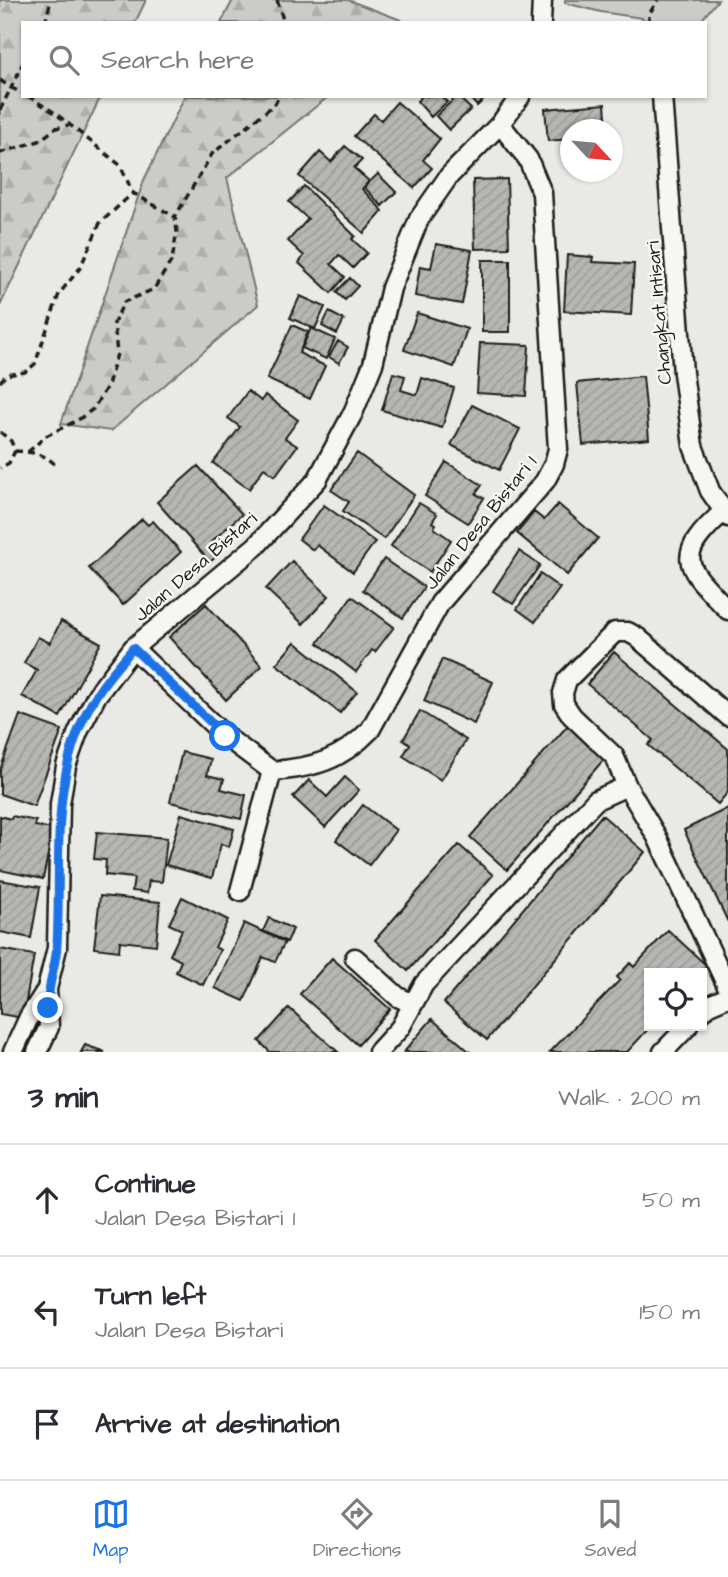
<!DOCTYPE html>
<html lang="en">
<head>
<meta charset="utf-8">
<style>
  body { margin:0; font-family:"Architects Daughter",sans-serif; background:#f2f2f3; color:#2b2b33 }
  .controls { position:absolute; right:21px; bottom:21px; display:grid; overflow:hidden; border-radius:0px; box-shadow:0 2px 5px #0004 }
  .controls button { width:63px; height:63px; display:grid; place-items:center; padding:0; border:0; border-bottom:2px solid #e1e1e2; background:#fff; color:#2b2b33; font:35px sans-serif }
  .compass { position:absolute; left:560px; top:119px; width:63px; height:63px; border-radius:50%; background:#fff; box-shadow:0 2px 5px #0004; rotate:116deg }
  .stop { position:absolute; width:21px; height:21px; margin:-16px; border:5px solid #1a73e8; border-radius:50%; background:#fff }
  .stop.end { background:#1a73e8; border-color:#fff; box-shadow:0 2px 7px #0008 }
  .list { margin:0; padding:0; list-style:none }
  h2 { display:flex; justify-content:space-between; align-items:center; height:91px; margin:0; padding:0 28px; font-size:30px }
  h2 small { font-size:23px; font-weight:400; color:#7c7c81 }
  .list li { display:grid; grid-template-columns:46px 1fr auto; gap:21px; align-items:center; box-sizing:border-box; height:112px; padding:0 28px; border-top:2px solid #e1e1e2 }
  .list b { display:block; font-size:26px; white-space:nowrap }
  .list p { margin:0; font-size:23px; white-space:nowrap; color:#7c7c81 }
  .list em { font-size:23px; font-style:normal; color:#7c7c81 }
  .icon { flex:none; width:38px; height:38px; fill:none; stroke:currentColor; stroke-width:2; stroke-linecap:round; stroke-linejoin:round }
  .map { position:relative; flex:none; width:728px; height:1052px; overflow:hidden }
  .search { position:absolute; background:#fff; box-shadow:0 2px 5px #0004; left:21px; right:21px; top:21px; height:77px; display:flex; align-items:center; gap:18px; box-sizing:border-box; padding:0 24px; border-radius:0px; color:#7c7c81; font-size:26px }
  .sheet { height:427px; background:#fff }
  nav { display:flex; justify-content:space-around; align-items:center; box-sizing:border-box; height:98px; border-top:2px solid #e1e1e2; background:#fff; font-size:19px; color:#7c7c81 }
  nav a { display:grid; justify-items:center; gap:4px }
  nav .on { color:#1a73e8 }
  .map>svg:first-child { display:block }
  .green { fill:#cbcbc7; stroke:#747472; stroke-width:2 }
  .forest { fill:url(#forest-firs); stroke:#747472; stroke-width:2 }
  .building { fill:url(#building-hatch); stroke:#1c1c1c; stroke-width:2 }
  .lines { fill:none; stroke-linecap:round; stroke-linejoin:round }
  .minor-casing { stroke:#1c1c1c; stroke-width:23 }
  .path { stroke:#1c1c1c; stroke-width:3.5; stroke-dasharray:7 5; stroke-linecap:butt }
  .minor { stroke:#f6f6f2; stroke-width:18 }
  .route { stroke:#1a73e8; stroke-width:9 }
  .labels { text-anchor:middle; stroke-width:5; stroke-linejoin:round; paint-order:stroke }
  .street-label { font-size:19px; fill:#1c1c1c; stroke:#f6f6f2 }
</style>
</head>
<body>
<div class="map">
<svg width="728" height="1052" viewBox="0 0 728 1052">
  <defs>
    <pattern id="forest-firs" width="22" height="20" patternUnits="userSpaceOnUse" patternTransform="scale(1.75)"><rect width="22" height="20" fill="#cbcbc7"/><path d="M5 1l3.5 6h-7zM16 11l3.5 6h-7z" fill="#aeaeaa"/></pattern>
    <pattern id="building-hatch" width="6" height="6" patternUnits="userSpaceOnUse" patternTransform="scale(1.75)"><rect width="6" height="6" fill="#b6b6b3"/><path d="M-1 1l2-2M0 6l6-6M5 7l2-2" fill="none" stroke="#9c9c99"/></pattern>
  </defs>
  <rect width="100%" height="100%" fill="#e9e9e5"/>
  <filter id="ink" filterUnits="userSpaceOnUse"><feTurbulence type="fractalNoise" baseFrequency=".0143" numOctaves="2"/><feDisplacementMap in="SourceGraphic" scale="14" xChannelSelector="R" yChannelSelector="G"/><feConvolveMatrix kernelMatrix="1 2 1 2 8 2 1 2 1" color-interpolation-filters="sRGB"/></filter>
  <g filter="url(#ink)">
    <path class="green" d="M565 0H718L699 23H650L642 18 601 12 565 3Z"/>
    <path class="forest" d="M0 0H146L135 23H23V96H101L0 306Z
      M233 0H348L401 20 398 23H221Z
      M185 96H329L227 178 258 305 111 431 61 424 144 180Z"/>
    <path class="building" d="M422 96H441L447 102 431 117 417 101Z
      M457 96 471 109 449 130 436 116Z
      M468 96H488L477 106Z
      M397 102 440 139 423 160 432 168 414 188 354 136 374 114 381 120Z
      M605 104 607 130H570V139L548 141 545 109Z
      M345 146 362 160 354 168 369 181 362 189 383 211 364 233 299 176 320 152 331 162Z
      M378 174 396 192 382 206 364 187Z
      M507 179 509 248 475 249 473 180Z
      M304 186 355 236 352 239 367 253 353 268 339 255 331 264 345 277 331 293 299 263 304 256 288 241 308 219 289 202Z
      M436 244 472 250 462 304 415 296 420 266 431 268Z
      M567 255 593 257 592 262 634 264 631 315 564 311Z
      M482 260H510V332H482Z
      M350 278 358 286 345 300 336 292Z
      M300 296 325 307 315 329 290 318Z
      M329 312 344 320 337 334 322 326Z
      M417 313 467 329 454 367 404 350Z
      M292 325 308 332 299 353 325 366 310 399 267 379Z
      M311 328 335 339 326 359 302 348Z
      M338 341 348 347 339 363 329 357Z
      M480 343 529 345 526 396 477 393Z
      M393 373 405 376 401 390 417 395 422 378 454 388 442 428 382 410Z
      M643 376 649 439 583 445 577 383Z
      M248 391 261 401 265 395 298 420 285 438 297 446 275 476 264 468 249 489 213 463 240 427 228 418Z
      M472 405 520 429 499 470 451 445Z
      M357 453 414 495 384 539 343 511 349 502 331 490Z
      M446 462 482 485 476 494 484 498 468 523 425 496Z
      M198 466 242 514 211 542 220 553 210 562 157 502Z
      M419 503 437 514 432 522 436 524 434 528 451 540 430 572 391 546Z
      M558 504 598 538 567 575 517 533 534 512 544 520Z
      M324 505 375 542 353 572 317 545 313 550 299 539Z
      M142 519 148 525 153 521 181 552 123 605 89 568Z
      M519 551 540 565 513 604 493 591Z
      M384 559 424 587 403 618 363 590Z
      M292 561 329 596 303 624 266 589Z
      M540 574 560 588 535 622 517 609Z
      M352 596 394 627 375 652 372 650 356 672 318 643Z
      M206 604 262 666 226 700 169 637Z
      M61 621 101 643 60 717 22 696 37 670 24 663 38 637 50 643Z
      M295 642 357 692 340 713 276 664Z
      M614 652 728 749V792L718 804 648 745 653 740 587 684Z
      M442 659 493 682 474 724 424 701Z
      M420 711 466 740 441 780 403 756 410 744 403 740Z
      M20 715 62 730 34 806 0 794V770Z
      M569 724 606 757 507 870 470 837Z
      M182 752 211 759 207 775 224 779 221 789 246 795 241 819 170 802Z
      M345 777 359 790 325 827 293 797 309 780 327 797Z
      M363 805 396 830 369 865 336 840Z
      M728 808V922L684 830Z
      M181 814 234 829 229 847 221 844 212 878 166 865Z
      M602 815 645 852 487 1040 444 1003Z
      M0 816 11 819 12 816 36 821 35 826 53 829 43 879 0 870Z
      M97 832 167 838 162 882 149 881 147 893 132 891 134 878 105 875 106 860 94 859Z
      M459 845 493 875 408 971 375 940Z
      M0 880 40 887 31 938 0 932Z
      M100 896 160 902 156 945 120 941 119 951 94 948Z
      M182 897 228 920 215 947 220 950 203 985 176 972 181 961 170 955 182 930 169 924Z
      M269 918 293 929 287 942 263 931Z
      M244 923 285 942 275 962 263 957 244 1001 215 988Z
      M668 930 707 966 700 973H649V1026H651L627 1052H550L620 980 617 977 630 963 634 967Z
      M0 949 34 955 23 1018 0 1014Z
      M332 958 390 1009 358 1045 300 994Z
      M289 1008 338 1052H270L259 1041Z
      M432 1019 470 1052H404Z
      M85 1045 105 1052H81Z"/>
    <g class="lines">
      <g class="minor-casing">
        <path id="minor" d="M541 23 542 0
          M662 96 683 373 693 446 710 491 728 517
          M723 512C672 558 686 566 728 610
          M133 648 225 736 272 771C314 768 341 760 370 730L440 603 545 481 554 464 558 449 542 193 528 159 500 124
          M728 716 637 637 628 632H615L567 680 563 693 564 704 572 716 614 756 627 786 657 837 728 988
          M240 891 272 771
          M355 958 398 997 413 1004
          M702 1012 709 1005 728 997
          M13 1052 29 1017 47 989
          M37 1052 49 1027 47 989 57 948 60 804 66 766 78 732 97 695 133 648 256 546 317 480 353 413 373 364 391 288 419 219 449 176 500 124 520 97
          M378 1052 400 1028 424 984 492 911 596 800 627 786
          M663 1052 688 1026"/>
      </g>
      <path class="path" d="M277 0 284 23
        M45 23 51 0
        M649 23V14L658 0
        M0 80 11 88 23 63
        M28 96 55 113 120 165 133 193 175 217
        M0 110 11 88 23 93
        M0 153 39 141 56 128 68 125
        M0 382 6 375 25 372 35 364 59 294 80 268 100 223 133 193
        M0 432 11 441 15 451 9 463 0 468
        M15 451C30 452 46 453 56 466
        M28 452 46 436 78 420 93 409 108 385 117 354 114 323 124 302 154 289 172 260 177 231 175 217 212 154 275 104 279 96"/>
      <use href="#minor" class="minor"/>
    </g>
  </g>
  <g class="lines" filter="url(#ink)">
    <path class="route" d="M48 1008C47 985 56 967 57 945 62 858 47 772 97 694 107 678 121 663 133 648L225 736"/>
  </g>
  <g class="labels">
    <g class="street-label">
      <text transform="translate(658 313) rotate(-95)" y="7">Changkat Intisari</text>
      <text transform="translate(480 522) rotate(-51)" y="7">Jalan Desa Bistari 1</text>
      <text transform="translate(195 566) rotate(-41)" y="7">Jalan Desa Bistari</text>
    </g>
  </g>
</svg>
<div class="controls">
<button><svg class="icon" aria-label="locate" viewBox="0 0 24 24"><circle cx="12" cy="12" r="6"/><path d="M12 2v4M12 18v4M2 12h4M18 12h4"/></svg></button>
</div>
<svg class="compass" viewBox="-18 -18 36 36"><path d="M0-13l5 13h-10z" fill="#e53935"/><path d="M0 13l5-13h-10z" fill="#7c7c81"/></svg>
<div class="stop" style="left:225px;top:736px"></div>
<div class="stop end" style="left:48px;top:1008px"></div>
<div class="search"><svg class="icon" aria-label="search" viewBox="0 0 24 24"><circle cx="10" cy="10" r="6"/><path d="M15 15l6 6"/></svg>Search here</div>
</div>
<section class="sheet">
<h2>3 min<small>Walk · 200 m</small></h2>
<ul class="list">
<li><svg class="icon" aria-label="ahead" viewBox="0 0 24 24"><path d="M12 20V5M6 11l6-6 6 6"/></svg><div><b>Continue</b><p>Jalan Desa Bistari 1</p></div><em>50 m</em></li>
<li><svg class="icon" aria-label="left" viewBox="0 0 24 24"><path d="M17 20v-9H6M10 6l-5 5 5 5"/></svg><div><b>Turn left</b><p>Jalan Desa Bistari</p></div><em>150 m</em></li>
<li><svg class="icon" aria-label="arrive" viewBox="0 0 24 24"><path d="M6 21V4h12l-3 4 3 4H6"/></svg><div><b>Arrive at destination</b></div></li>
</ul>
</section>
<nav>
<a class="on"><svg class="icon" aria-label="map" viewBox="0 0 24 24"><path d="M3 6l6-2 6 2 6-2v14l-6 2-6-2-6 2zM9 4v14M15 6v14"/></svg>Map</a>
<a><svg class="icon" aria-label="directions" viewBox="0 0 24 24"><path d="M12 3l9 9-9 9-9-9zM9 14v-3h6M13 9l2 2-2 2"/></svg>Directions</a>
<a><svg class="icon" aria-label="saved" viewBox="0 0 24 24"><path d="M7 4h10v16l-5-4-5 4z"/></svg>Saved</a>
</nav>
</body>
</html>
